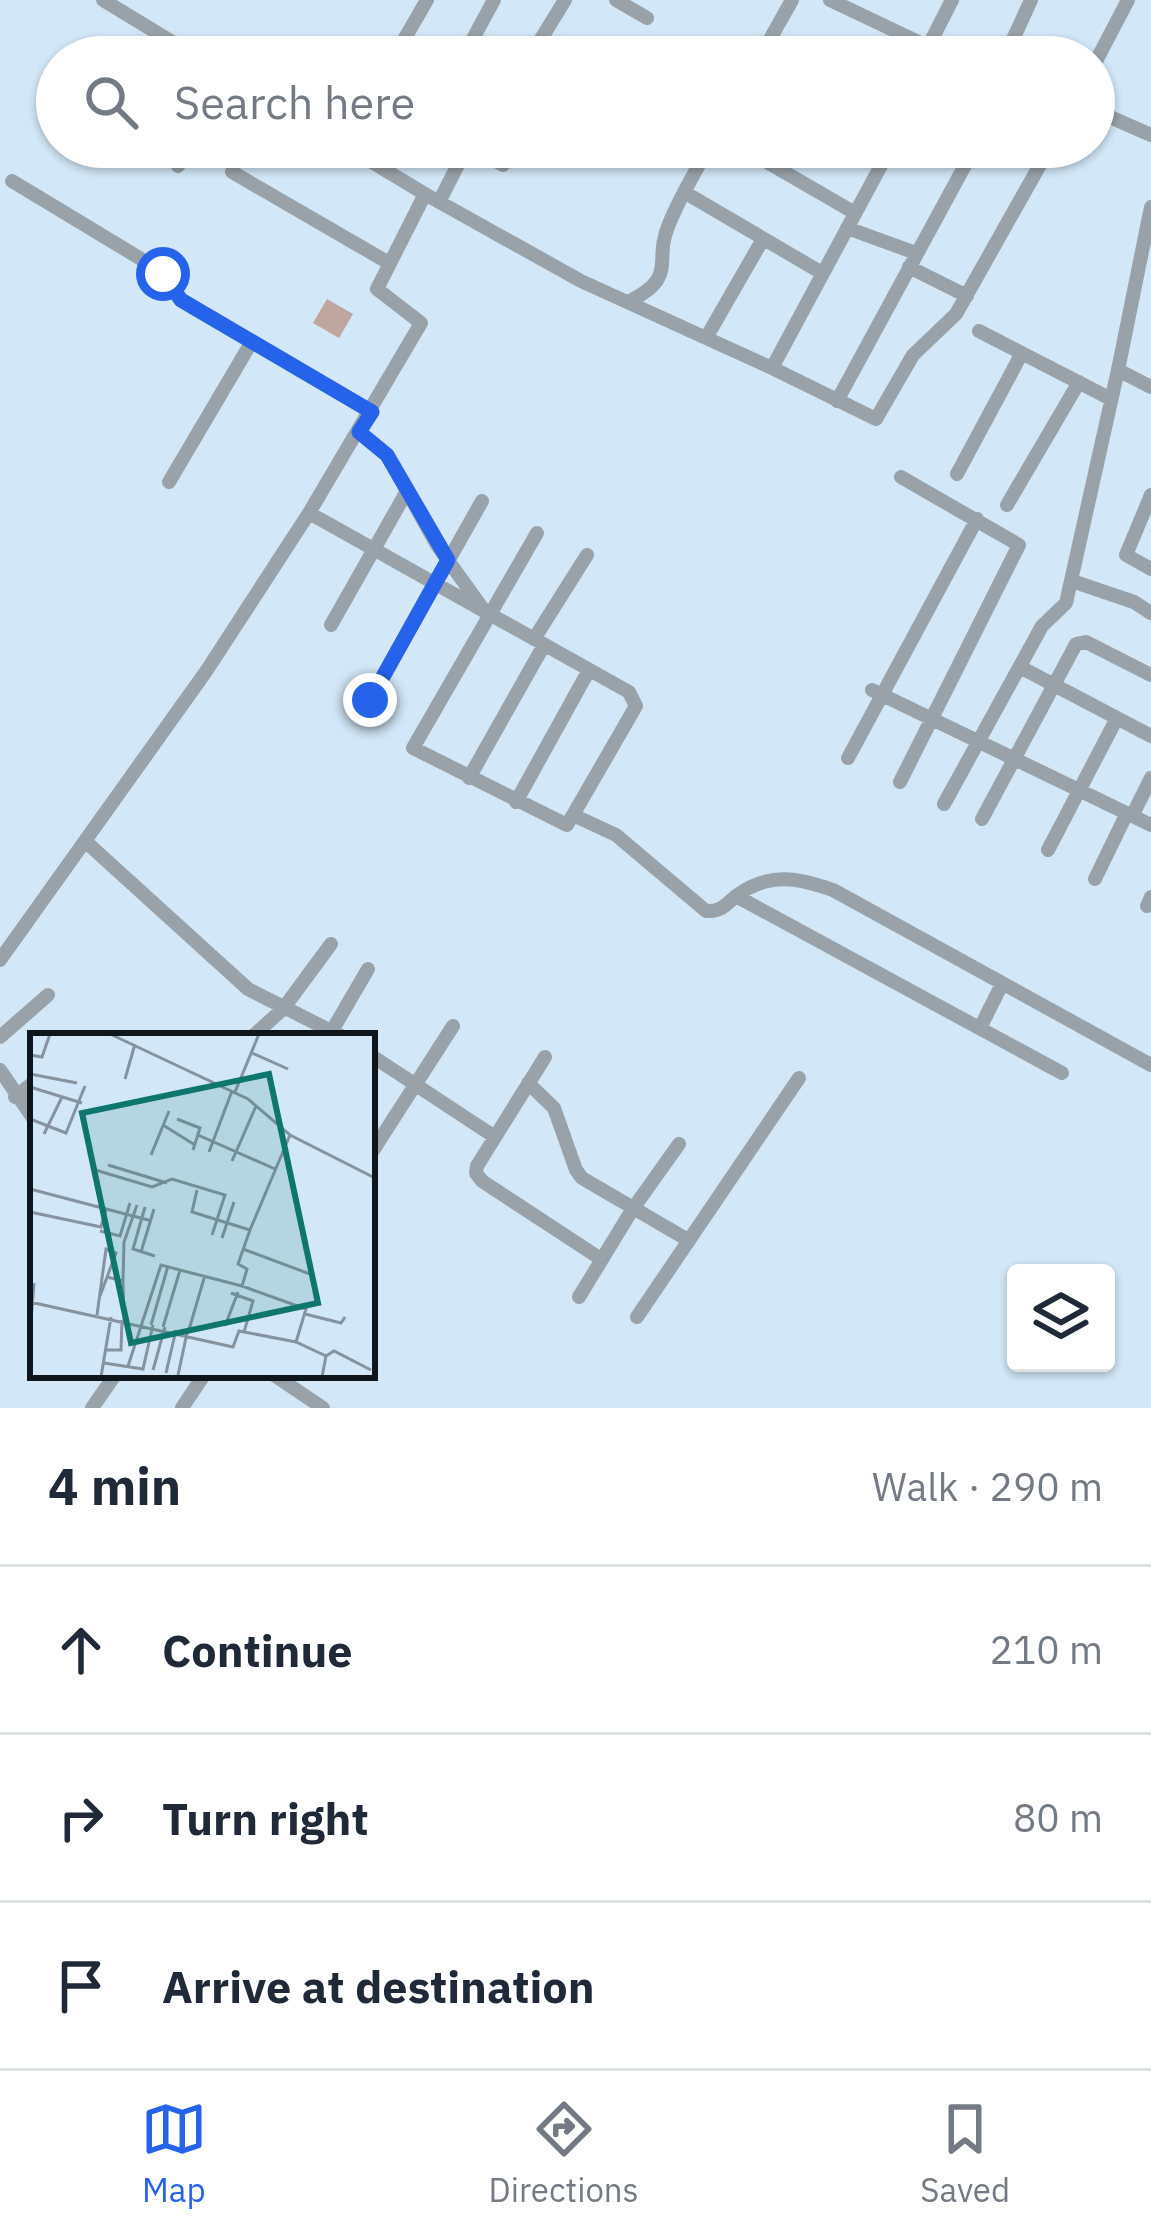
<!DOCTYPE html>
<meta charset="utf-8">
<style>
:root{--surface:#fff;--page:#f2f2f3;--text:#1f2937;--muted:#747a83;--line:#e0e1e3;--accent:#2563eb}
body{margin:0;font-family:"IBM Plex Sans",sans-serif;background:var(--page);color:var(--text)}
.controls{position:absolute;right:36px;bottom:36px;display:grid;overflow:hidden;border-radius:12px;box-shadow:0 3px 9px #0004}
.controls button{width:108px;height:108px;display:grid;place-items:center;padding:0;border:0;border-bottom:3px solid var(--line);background:var(--surface);color:var(--text);font:60px sans-serif}
.stop{position:absolute;width:36px;height:36px;margin:-27px;border:9px solid #2563eb;border-radius:50%;background:#fff}
.stop.end{background:#2563eb;border-color:#fff;box-shadow:0 3px 12px #0008}
.list{margin:0;padding:0;list-style:none}
h2{display:flex;justify-content:space-between;align-items:center;height:156px;margin:0;padding:0 48px;font-size:51px}
h2 small{font-size:39px;font-weight:400;color:var(--muted)}
.list li{display:grid;grid-template-columns:78px 1fr auto;gap:36px;align-items:center;box-sizing:border-box;height:168px;padding:0 48px;border-top:3px solid var(--line)}
.list b{display:block;font-size:45px;white-space:nowrap}
.list em{font-size:39px;font-style:normal;color:var(--muted)}
.icon{flex:none;width:66px;height:66px;fill:none;stroke:currentColor;stroke-width:2;stroke-linecap:round;stroke-linejoin:round}
.map{position:relative;flex:none;width:1151px;height:1408px;overflow:hidden}
.search{position:absolute;background:var(--surface);box-shadow:0 3px 9px #0004;left:36px;right:36px;top:36px;height:132px;display:flex;align-items:center;gap:30px;box-sizing:border-box;padding:0 42px;border-radius:66px;color:var(--muted);font-size:45px}
.sheet{height:660px;background:var(--surface)}
nav{display:flex;justify-content:space-around;align-items:center;box-sizing:border-box;height:168px;border-top:3px solid var(--line);background:var(--surface);font-size:33px;color:var(--muted)}
nav a{display:grid;justify-items:center;gap:6px}
nav .on{color:var(--accent)}
.map>svg:first-child{display:block}
.building{fill:#bfa69f}
.lines{fill:none;stroke-linecap:round;stroke-linejoin:round}
.minor{stroke:#99a2a8;stroke-width:14}
.route{stroke:#2563eb;stroke-width:15}
.inset-road{fill:none;stroke:#84939f;stroke-width:3}
.view{fill:#0f766e;fill-opacity:0.15;stroke:#0f766e;stroke-width:6}
.inset-edge{fill:none;stroke:#0f161b;stroke-width:6}
</style>
<div class="map">
<svg width="1151" height="1408" viewBox="0 0 1151 1408">
<rect width="100%" height="100%" fill="#d2e7f7"/>
<!-- building -->
<path class="building" d="M327 299 353 314 339 338 313 323Z"/>
<g class="lines">
<!-- minor -->
<path class="minor" d="M103 0 197 57
M616 0 647 18
M830 0 950 57
M928 47 952 0
M394 57 427 0
M463 57 494 0
M530 57 565 0
M760 57 792 0
M1005 57 1031 0
M1094 65 1128 0
M1094 110 1151 135
M347 147 425 194 377 289 421 323 309 513 629 692 636 706 573 815
M472 147 503 165
M741 147 855 213
M178 166 190 147
M232 172 389 263
M12 181 156 268 181 300 372 412
M684 192 822 273
M425 194 581 281 772 368 891 147
M439 202 467 147
M1151 207 1118 370 1151 387
M847 228 916 253
M909 267 967 296
M628 302C680 276 652 263 669 224 680 197 695 172 709 147
M979 331 1111 399
M706 338 763 239
M772 368 876 419 913 355 956 314 1050 147
M837 401 975 147
M359 432 387 455 437 545 483 609
M957 474 1022 353
M169 482 251 343
M1151 495 1126 555 1151 569
M1007 505 1079 382
M537 533 413 748 567 825 573 815 616 835 706 911C723 912 726 903 739 894 770 872 799 878 833 890L1151 1065
M1072 581 1134 602 1151 613
M331 625 407 491
M534 639 587 555
M1020 667 1151 736
M872 690 1151 825
M370 700 482 501
M848 758 977 519
M469 778 544 645
M900 782 1019 545 901 477
M516 802 589 670
M944 804 1042 626 1066 603 1118 370
M1132 816 1151 778
M982 819 1076 644 1086 642 1151 675
M85 841 248 989 341 1036
M1048 850 1117 718
M1095 879 1127 813
M736 896 1062 1073
M1147 906 1151 897
M0 960 207 670 309 513
M980 1028 1002 984
M253 1036 283 1009 331 944
M329 1036 368 969
M0 1037 48 995
M372 1056 495 1137
M545 1057 477 1166 476 1173 482 1181 601 1259
M0 1070 33 1118
M528 1083 554 1108 576 1170 582 1178 688 1240
M15 1097 33 1083
M372 1152 453 1026
M579 1297 632 1210 679 1144
M637 1317 799 1078
M274 1375 323 1408
M92 1408 115 1375
M182 1408 204 1375"/>
</g>
<g class="lines">
<!-- route -->
<path class="route" d="M163 274 181 300 372 412 359 432 387 455 448 560 370 700"/>
</g>
<!-- overview -->
<g transform="translate(30 1033)">
<rect width="345" height="345" fill="#d2e7f7"/>
<path class="inset-road" d="M80 1 218 66 260 102 345 145M222 20 258 36M0 22 12 24 20 1M0 41 47 50M95 46 105 11M0 54 52 70M205 59 229 1M0 86 36 100 55 53M147 86 170 95 163 117M133 92 165 112M14 101 32 64M168 102 245 136M179 119 202 58M121 122 139 78M202 128 226 73M78 132 137 150M62 136 122 154 142 146 195 162 182 202M0 156 122 188M167 157 162 179 220 197 208 231 217 236 212 253 276 276 266 309M115 174 103 216 125 223M0 179 71 194 76 176M220 197 260 102M70 198 90 203 100 170M192 205 204 169M213 216 280 241M111 219 124 176M77 244 93 248 94 287M93 248 94 209 107 172M201 260 223 268 214 299M0 269 203 314 209 298 266 309 296 323 292 344M275 281 311 290 315 284M67 282 76 216 86 220 70 263M121 292 138 233M195 293 208 259M133 294 150 237 212 253M0 300 4 250M158 300 175 242M76 317H91L92 287M296 323 304 318 341 337M74 330 113 336 123 292M98 333 131 232 150 237M123 337 135 294M136 340 146 297M148 342 157 300M71 344 81 284"/>
<path class="view" d="M239 41 288 270 101 310 52 80Z"/>
<rect width="345" height="345" class="inset-edge"/>
</g>
</svg>
<div class="controls">
<button><svg class="icon" aria-label="layers" viewBox="0 0 24 24"><path d="M12 4l9 5-9 5-9-5zM3 14l9 5 9-5"/></svg></button>
</div>
<div class="stop" style="left:163px;top:274px"></div>
<div class="stop end" style="left:370px;top:700px"></div>
<div class="search"><svg class="icon" aria-label="search" viewBox="0 0 24 24"><circle cx="10" cy="10" r="6"/><path d="M15 15l6 6"/></svg>Search here</div>
</div>
<section class="sheet">
<h2>4 min<small>Walk · 290 m</small></h2>
<ul class="list">
<li><svg class="icon" aria-label="ahead" viewBox="0 0 24 24"><path d="M12 20V5M6 11l6-6 6 6"/></svg><div><b>Continue</b></div><em>210 m</em></li>
<li><svg class="icon" aria-label="right" viewBox="0 0 24 24"><path d="M7 20v-9h11M14 6l5 5-5 5"/></svg><div><b>Turn right</b></div><em>80 m</em></li>
<li><svg class="icon" aria-label="arrive" viewBox="0 0 24 24"><path d="M6 21V4h12l-3 4 3 4H6"/></svg><div><b>Arrive at destination</b></div></li>
</ul>
</section>
<nav>
<a class="on"><svg class="icon" aria-label="map" viewBox="0 0 24 24"><path d="M3 6l6-2 6 2 6-2v14l-6 2-6-2-6 2zM9 4v14M15 6v14"/></svg>Map</a>
<a><svg class="icon" aria-label="directions" viewBox="0 0 24 24"><path d="M12 3l9 9-9 9-9-9zM9 14v-3h6M13 9l2 2-2 2"/></svg>Directions</a>
<a><svg class="icon" aria-label="saved" viewBox="0 0 24 24"><path d="M7 4h10v16l-5-4-5 4z"/></svg>Saved</a>
</nav>
